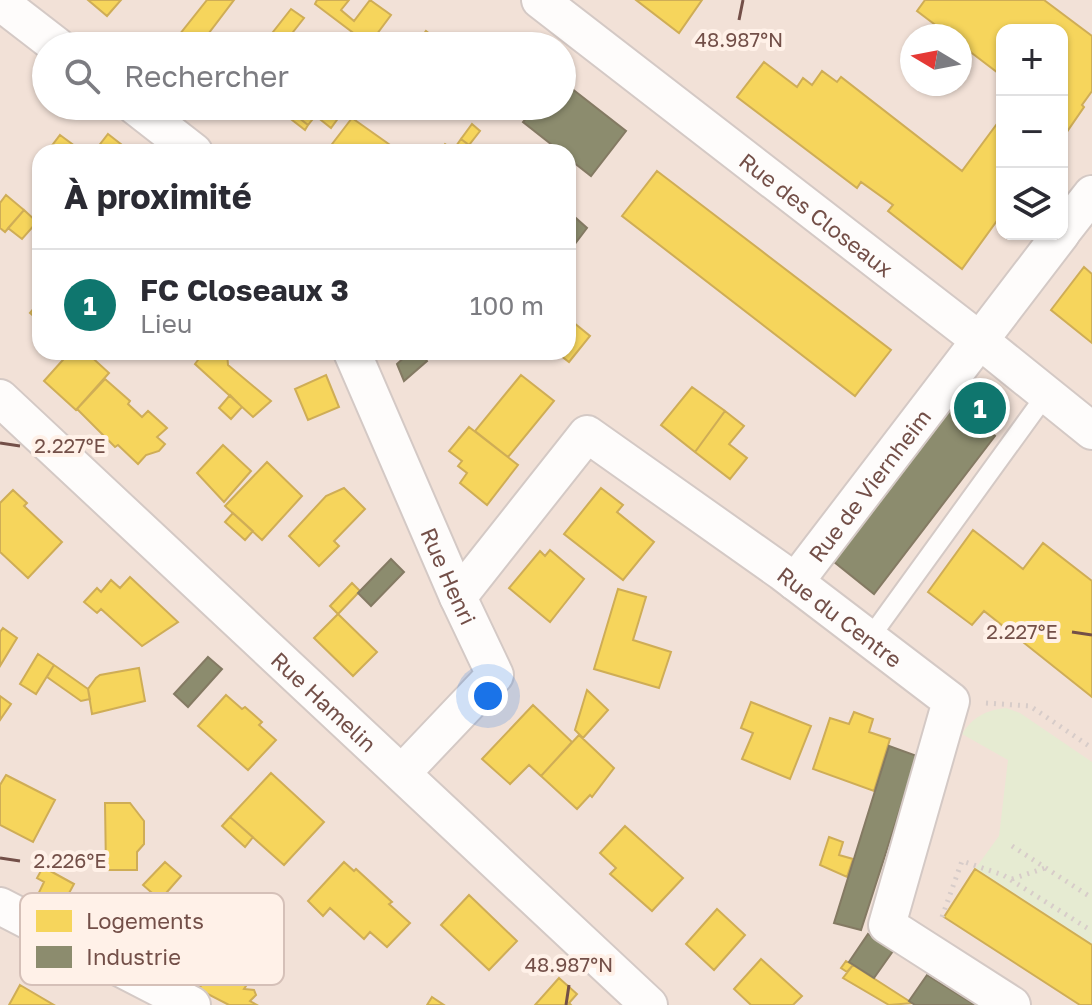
<!DOCTYPE html>
<html lang="fr">
<meta charset="utf-8">
<style>
:root{--surface:#fff;--page:#f7f7f7;--text:#2b2b33;--muted:#7c7c81;--line:#e1e1e2;--accent:#0f766e}
body{margin:0;font-family:"Golos Text",sans-serif;background:var(--page);color:var(--text)}
.controls{position:absolute;right:24px;top:24px;display:grid;overflow:hidden;border-radius:16px;box-shadow:0 2px 6px #0004}
.controls button{width:72px;height:72px;display:grid;place-items:center;padding:0;border:0;border-bottom:2px solid var(--line);background:var(--surface);color:var(--text);font:40px sans-serif}
.compass{position:absolute;left:900px;top:24px;width:72px;height:72px;border-radius:50%;background:var(--surface);box-shadow:0 2px 6px #0004;rotate:280deg}
.you{position:absolute;left:488px;top:696px;width:28px;height:28px;margin:-20px;border:6px solid #fff;border-radius:50%;background:#1a73e8;box-shadow:0 0 0 12px #1a73e833}
.badge{display:grid;place-items:center;width:52px;height:52px;border-radius:50%;background:var(--accent);color:#fff;font-size:26px;font-weight:700}
.pin{position:absolute;translate:-50% -50%;border:4px solid #fff;box-shadow:0 2px 8px #0006}
.list{margin:0;padding:0;list-style:none}
h2{display:flex;justify-content:space-between;align-items:center;height:104px;margin:0;padding:0 32px;font-size:34px}
h2 small{font-size:26px;font-weight:400;color:var(--muted)}
.list li{display:grid;grid-template-columns:52px 1fr auto;gap:24px;align-items:center;box-sizing:border-box;height:112px;padding:0 32px;border-top:2px solid var(--line)}
.list b{display:block;font-size:30px;white-space:nowrap}
.list p{margin:0;font-size:26px;white-space:nowrap;color:var(--muted)}
.list em{font-size:26px;font-style:normal;color:var(--muted)}
.icon{flex:none;width:44px;height:44px;fill:none;stroke:currentColor;stroke-width:2;stroke-linecap:round;stroke-linejoin:round}
.map{position:relative;flex:none;width:1092px;height:1005px;overflow:hidden}
.search{position:absolute;background:var(--surface);box-shadow:0 2px 6px #0004;left:32px;top:32px;width:544px;height:88px;display:flex;align-items:center;gap:20px;box-sizing:border-box;padding:0 28px;border-radius:44px;color:var(--muted);font-size:30px}
.panel{position:absolute;background:var(--surface);box-shadow:0 2px 6px #0004;left:32px;top:144px;width:544px;height:216px;border-radius:24px}
.map>svg:first-child{display:block}
.residential{fill:#f2e1d7;fill-rule:evenodd}
.green{fill:#e6ebd2}
.homes{fill:#f6d55c;stroke:#cfad56;stroke-width:2}
.industry{fill:#8c8c6e;stroke:#847a63;stroke-width:2}
.lines{fill:none;stroke-linecap:round;stroke-linejoin:round}
.service-casing{stroke:#d4c9c5;stroke-width:22}
.minor-casing{stroke:#d4c9c5;stroke-width:40}
.path{stroke:#d7ccc9;stroke-width:5;stroke-dasharray:2 6;stroke-linecap:butt}
.service{stroke:#fefcfb;stroke-width:18}
.minor{stroke:#fefcfb;stroke-width:36}
.ticks{fill:none;stroke:#734f48;stroke-width:3}
.labels{text-anchor:middle;dominant-baseline:central;stroke-width:8;stroke-linejoin:round;paint-order:stroke}
.street-label{font-size:22px;fill:#734f48;stroke:#fff1e8}
.key{fill:#fff1e8;stroke:#d5c0b8;stroke-width:2}
.key-label{font-size:22px;fill:#734f48}
.ticks-label{font-size:20px;text-anchor:middle;fill:#734f48;stroke:#fff1e8;stroke-width:8;stroke-linejoin:round;paint-order:stroke}
</style>
<div class="map">
<svg width="1092" height="1005" viewBox="0 0 1092 1005">
<rect width="100%" height="100%" fill="#f6ede7"/>
<!-- residential -->
<path class="residential" d="M0 0H1092V1005H0ZM1002 30H1062V234H1002ZM912 36H960V84H912ZM46 46H562V106H46ZM40 152H568V352H40Z"/>
<!-- green -->
<path class="green" d="M1006 708 1020 713 1092 762V945L975 869 999 836 1008 760 962 734C973 717 986 710 1006 708Z"/>
<!-- homes -->
<path class="homes" d="M88 0H121L107 16Z
M207 0H234L199 46H174L172 44Z
M317 0H349L341 10 354 21 370 0 391 15 368 46H354L360 38 315 4Z
M636 0H702L679 33Z
M925 0H1044L1092 36V91L1082 105 1084 107 1064 136 1062 30H1002V76L960 44V36H950L917 11Z
M291 9 304 18 282 46H262Z
M426 31 446 46H415Z
M764 62 797 87 803 78 812 85 822 71 837 82 841 77 962 171 1002 117V219L999 218 962 269 888 211 893 205 861 182 857 188 737 97Z
M274 106H284L308 125 305 130Z
M284 106H323L308 125Z
M323 106H347L331 128 316 116Z
M352 118 400 152H326Z
M472 124 480 131 469 145 461 139Z
M108 134 131 152H94Z
M60 135 83 152H47Z
M461 139 476 150 474 152H452Z
M445 144 453 150 452 152H438Z
M657 171 891 350 855 396 622 216Z
M6 195 24 210 5 232 0 228V203Z
M24 210 37 222 22 239 8 228Z
M1084 267 1092 274V343L1051 310Z
M40 301V322L30 313Z
M568 318 590 336 569 362 556 352H568Z
M70 352H86L109 373 76 410 44 381Z
M204 352H227L228 365 271 401 253 417 195 364Z
M326 375 339 407 308 420 295 389Z
M521 375 554 401 508 457 475 431Z
M105 379 130 401 128 404 142 417 148 411 167 428 157 437 165 444 159 451 146 455 138 464 118 445 115 447 77 409Z
M692 387 725 411 695 452 661 425Z
M977 390 998 406 982 426 962 410Z
M230 395 242 407 231 419 219 408Z
M725 411 744 426 729 444 747 458 730 479 695 452Z
M469 427 518 465 487 505 460 483 467 473 458 466 462 461 449 451Z
M223 445 251 471 224 502 197 473Z
M267 462 302 496 262 540 225 506Z
M344 488 365 509 334 541 339 546 319 566 289 536 326 496Z
M601 488 623 505 617 512 654 542 623 580 564 534Z
M13 490 27 503 24 506 62 542 28 578 0 552V503Z
M233 513 253 531 245 540 225 522Z
M973 530 1023 569 1043 543 1092 581V697L984 611 972 625 928 592Z
M550 550 584 579 550 622 509 588 540 551 545 556Z
M130 577 178 622 142 646 101 609 97 613 84 602 97 588 101 592 111 580 120 588Z
M352 583 360 591 338 614 330 606Z
M618 589 646 597 633 640 671 652 659 688 594 669Z
M338 614 377 652 353 676 314 638Z
M3 628 17 638 0 666V632Z
M38 654 54 665 36 694 20 684Z
M54 665 88 689 90 699 81 701 47 677Z
M139 668 145 701 92 714 88 689 96 678 100 675Z
M587 690 608 710 583 738 575 730Z
M226 695 242 709 245 707 262 722 259 725 276 740 248 770 198 726Z
M0 696 11 704 0 720Z
M751 702 811 726 790 779 742 759 753 733 741 728Z
M533 705 572 742 541 776 529 765 510 784 482 759Z
M854 712 873 719 869 732 890 739 874 791 813 769 830 718 849 724Z
M579 735 614 768 592 797 590 795 577 809 541 776Z
M271 773 324 822 284 865 230 817Z
M6 775 55 800 33 842 0 825V785Z
M105 803H130L144 821V844L137 852V870H106Z
M230 817 253 837 245 847 222 826Z
M625 826 683 878 652 911 610 874 616 868 600 853Z
M829 837 843 842 839 855 853 859 847 877 820 865Z
M165 862 181 876 160 900 143 885Z
M344 862 354 871 356 869 392 902 389 904 410 923 387 947 370 932 364 939 330 908 323 916 308 901Z
M43 867 74 884 68 895 89 898 86 935 33 905 44 882 37 878Z
M975 869 1092 945V1005H1080L944 917Z
M469 895 517 941 489 970 441 925Z
M717 909 745 935 714 970 686 944Z
M761 959 802 996 793 1005H751L734 989Z
M846 961 853 965 847 972 841 968Z
M221 964 250 980 244 989 254 990 256 995 250 1001 257 1005H229L198 989Z
M853 965 909 1001 913 1003 889 1005 843 978Z
M559 978 577 994 569 1003 571 1005H535Z
M20 985 54 1005H9Z
M432 997 444 1005H427Z"/>
<!-- industry -->
<path class="industry" d="M562 81 626 131 591 176 568 158V152H561L523 122 536 106H562Z
M568 211 587 228 568 253Z
M410 352H420L427 361 404 381 397 364Z
M951 401 995 436 874 594 828 557Z
M391 559 404 572 371 606 358 593Z
M208 657 222 669 188 707 174 694Z
M889 746 917 756 861 930 834 923Z
M868 934 893 951 874 978 849 962Z
M927 975 975 1005H915L909 1001Z"/>
<g class="lines">
<!-- service casing -->
<g class="service-casing">
<path id="service" d="M869 639 1045 396"/>
</g>
<!-- minor casing -->
<g class="minor-casing">
<g id="minor">
<path id="s1" d="M540 0 978 339 1092 431"/>
<path d="M0 2 57 46"/>
<path d="M135 106 194 152"/>
<path d="M1062 232 1092 194"/>
<path id="s2" d="M352 352 458 597 495 675 403 772"/>
<path id="s3" d="M0 398 649 1005"/>
<path id="s4" d="M795 582 1061 234"/>
<path id="s5" d="M458 597 587 434 782 572 951 701 887 925 1012 1005"/>
<path d="M0 906 192 1005"/>
</g>
</g>
<!-- path -->
<path class="path" d="M986 703 1030 706 1092 748
M1012 846 1092 898
M1012 879 1045 868
M942 917 962 861 1003 875 1092 931"/>
<!-- service -->
<use href="#service" class="service"/>
<!-- minor -->
<use href="#minor" class="minor"/>
</g>
<!-- ticks -->
<path class="ticks" d="M739 20 743 0M0 443 20 446M1072 632 1092 635M0 858 20 861M566 1005 569 985"/>
<g class="labels">
<!-- street labels -->
<g class="street-label">
<text stroke="none"><textPath href="#s1" startOffset="350">Rue des Closeaux</textPath></text>
<text stroke="none"><textPath href="#s4" startOffset="122">Rue de Viernheim</textPath></text>
<text stroke="none"><textPath href="#s2" startOffset="244">Rue Henri</textPath></text>
<text stroke="none"><textPath href="#s5" startOffset="520">Rue du Centre</textPath></text>
<text stroke="none"><textPath href="#s3" startOffset="444">Rue Hamelin</textPath></text>
</g>
</g>
<!-- legend -->
<rect x="20" y="893" width="264" height="92" rx="12" class="key"/>
<rect x="36" y="910" width="36" height="22" fill="#f6d55c"/>
<rect x="36" y="946" width="36" height="22" fill="#8c8c6e"/>
<g class="key-label">
<text x="86" y="929">Logements</text>
<text x="86" y="965">Industrie</text>
</g>
<g class="ticks-label">
<text x="739" y="47">48.987°N</text>
<text x="70" y="453">2.227°E</text>
<text x="1022" y="639">2.227°E</text>
<text x="70" y="868">2.226°E</text>
<text x="569" y="972">48.987°N</text>
</g>
</svg>
<div class="controls">
<button>+</button>
<button>−</button>
<button><svg class="icon" aria-label="layers" viewBox="0 0 24 24"><path d="M12 4l9 5-9 5-9-5zM3 14l9 5 9-5"/></svg></button>
</div>
<svg class="compass" viewBox="-18 -18 36 36"><path d="M0-13l5 13h-10z" fill="#e53935"/><path d="M0 13l5-13h-10z" fill="#7c7c81"/></svg>
<div class="you"></div>
<div class="pin badge" style="left:980px;top:408px">1</div>
<div class="search"><svg class="icon" aria-label="search" viewBox="0 0 24 24"><circle cx="10" cy="10" r="6"/><path d="M15 15l6 6"/></svg>Rechercher</div>
<section class="panel">
<h2>À proximité<small></small></h2>
<ul class="list">
<li><span class="badge">1</span><div><b>FC Closeaux 3</b><p>Lieu</p></div><em>100 m</em></li>
</ul>
</section>
</div>
